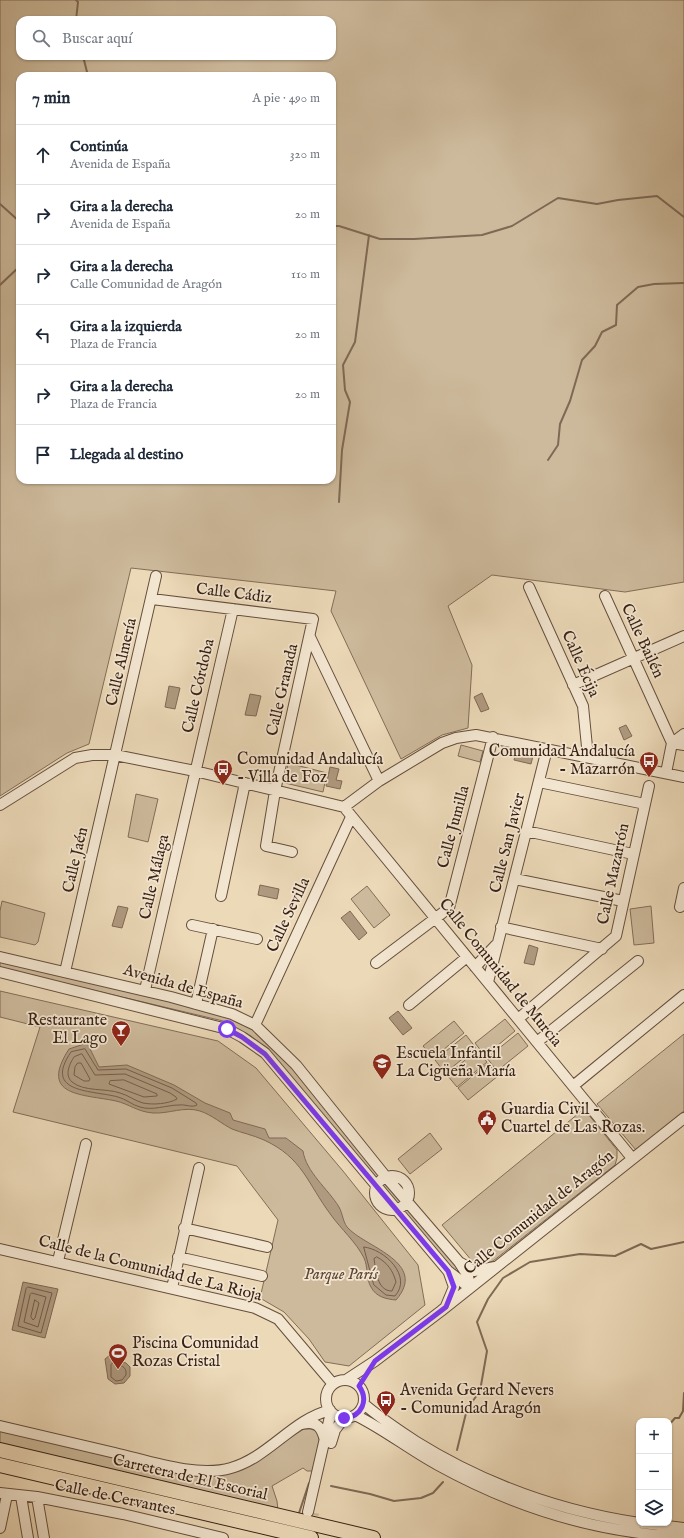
<!DOCTYPE html>
<html lang="es">
<meta charset="utf-8">
<style>
:root{--surface:#fff;--page:#f2f2f3;--text:#1f2937;--muted:#747a83;--line:#e0e1e3}
body{margin:0;font-family:"IM FELL English",serif;background:var(--page);color:var(--text)}
.controls{position:absolute;right:12px;bottom:12px;display:grid;overflow:hidden;border-radius:8px;box-shadow:0 1px 3px #0004}
.controls button{width:36px;height:36px;display:grid;place-items:center;padding:0;border:0;border-bottom:1px solid var(--line);background:var(--surface);color:var(--text);font:20px sans-serif}
.stop{position:absolute;width:12px;height:12px;margin:-9px;border:3px solid #7c3aed;border-radius:50%;background:#fff}
.stop.end{background:#7c3aed;border-color:#fff;box-shadow:0 1px 4px #0008}
.list{margin:0;padding:0;list-style:none}
h2{display:flex;justify-content:space-between;align-items:center;height:52px;margin:0;padding:0 16px;font-size:17px}
h2 small{font-size:13px;font-weight:400;color:var(--muted)}
.list li{display:grid;grid-template-columns:26px 1fr auto;gap:12px;align-items:center;box-sizing:border-box;height:60px;padding:0 16px;border-top:1px solid var(--line)}
.list b{display:block;font-size:15px;white-space:nowrap}
.list p{margin:0;font-size:13px;white-space:nowrap;color:var(--muted)}
.list em{font-size:13px;font-style:normal;color:var(--muted)}
.icon{flex:none;width:22px;height:22px;fill:none;stroke:currentColor;stroke-width:2;stroke-linecap:round;stroke-linejoin:round}
.map{position:relative;flex:none;width:684px;height:1538px;overflow:hidden}
.search{position:absolute;background:var(--surface);box-shadow:0 1px 3px #0004;left:16px;top:16px;width:320px;height:44px;display:flex;align-items:center;gap:10px;box-sizing:border-box;padding:0 14px;border-radius:12px;color:var(--muted);font-size:15px}
.panel{position:absolute;background:var(--surface);box-shadow:0 1px 3px #0004;left:16px;top:72px;width:320px;height:412px;border-radius:12px}
.map>svg:first-child{display:block}
.green{fill:#cdba9c;stroke:#826d58;fill-rule:evenodd}
.water{fill:#af9a80;stroke:#7f6955}
.lines{fill:none;stroke-linecap:round;stroke-linejoin:round}
.shore{stroke:#745d4a;stroke-width:1}
.stream{stroke:#7f6955;stroke-width:2}
.minor-tunnel{stroke:#c8b497;stroke-width:10;stroke-dasharray:10 5;stroke-linecap:butt}
.minor-casing{stroke:#654e3d;stroke-width:12}
.highway-casing{stroke:#382014;stroke-width:16}
.minor{stroke:#f3e6d1;stroke-width:10}
.highway{stroke:#ecd9b8;stroke-width:14}
.route{stroke:#7c3aed;stroke-width:5}
.labels{text-anchor:middle;dominant-baseline:central;stroke-width:3.5;stroke-linejoin:round;paint-order:stroke}
.street-label{font-size:16px;fill:#382014;stroke:#f3e6d1}
.poi-label{font-size:16px;fill:#382014;stroke:#f3e6d1;text-anchor:start}
.park-label{font-size:16px;font-style:italic;fill:#5d4636;stroke:#f3e6d1}
</style>
<div class="map">
<svg width="684" height="1538" viewBox="0 0 684 1538">
<rect width="100%" height="100%" fill="#ecd9b8"/>
<filter id="stains"><feTurbulence type="fractalNoise" baseFrequency=".005" numOctaves="4"/><feColorMatrix values="0 0 0 0 .2 0 0 0 0 .09 0 0 0 0 .02 0 0 0 .5 -.17"/></filter>
<radialGradient id="worn" r=".72"><stop offset=".6" stop-color="#630" stop-opacity="0"/><stop offset="1" stop-color="#630" stop-opacity=".3"/></radialGradient>
<!-- green -->
<path class="green" d="M0 0H684V582L625 592 492 575 448 606 472 665 468 728 442 735 401 759 331 611 336 591 131 568 89 744 67 753 0 796ZM20 20H332V56H20ZM20 76H332V480H20Z
M461 745 483 751 480 762 458 756Z
M288 763 327 773 323 792 285 783Z
M136 794 158 799 148 842 128 837Z
M367 886 390 915 374 928 351 899Z
M2 901 45 913 38 942 35 945 0 937V911Z
M651 906 654 943 634 945 630 909Z
M0 961 225 1015 255 1031 273 1046 459 1267 453 1271 267 1049 251 1036 223 1021 0 968Z
M0 991 218 1041 256 1068 343 1171 418 1265 425 1305 349 1366 325 1362 309 1339 284 1312 260 1298 278 1220 237 1166 13 1112 40 1027 0 1017Z
M505 1019 515 1031 485 1056 475 1043Z
M454 1021 464 1033 433 1058 423 1046Z
M518 1033 528 1046 497 1071 487 1058Z
M684 1034V1111L636 1150 597 1104Z
M466 1035 476 1048 445 1073 435 1060Z
M477 1050 487 1062 457 1087 447 1075Z
M488 1063 498 1076 468 1100 458 1088Z
M584 1109 617 1150V1158L615 1165 493 1261 484 1264 472 1261 442 1225Z
M430 1133 442 1149 410 1174 398 1159Z
M304 1429H310L317 1431 320 1443 313 1471H307L303 1468 272 1486 277 1501 278 1510 0 1445V1430L204 1476C255 1473 264 1453 304 1429Z"/>
<!-- water -->
<path class="water" d="M169 686 180 688 175 709 165 707Z
M482 693 489 709 481 712 474 697Z
M250 694 261 696 256 716 245 715Z
M626 725 632 736 624 740 619 728Z
M516 752 533 756 531 764 514 760Z
M330 767 339 769 336 780 342 781 340 789 326 786Z
M260 885 279 889 277 899 258 895Z
M118 906 128 908 122 928 112 926Z
M350 911 367 933 359 940 341 918Z
M529 945 538 948 534 965 524 963Z
M398 1011 412 1028 403 1035 389 1018Z
M87 1043 99 1067 127 1065 174 1085 205 1103 230 1113 233 1120 265 1129 269 1138H286L303 1151C306 1172 328 1189 339 1207 343 1214 343 1224 349 1229 368 1248 428 1263 396 1300 386 1299 376 1297 371 1287 366 1279 368 1266 364 1258 356 1242 341 1229 331 1215 307 1183 303 1158 264 1140 253 1135 242 1133 232 1129 222 1124 212 1115 200 1111 184 1106 169 1114 153 1113 138 1112 129 1104 116 1101 83 1094 38 1097 69 1049Z
M23 1282 58 1289 45 1338 12 1330Z
M110 1355 113 1356 117 1361 126 1363 130 1367V1376L124 1383 115 1384 108 1379 105 1359Z"/>
<g class="lines">
<!-- shore -->
<path class="shore" d="M85 1049 98 1070 126 1069 172 1088 196 1103 197 1105C192 1108 185 1104 179 1105 166 1105 153 1111 140 1107 132 1105 126 1099 118 1097 93 1090 42 1094 71 1052Z
M82 1054 95 1075 125 1074 170 1093 176 1097 177 1099C168 1104 153 1105 143 1103 135 1101 128 1095 120 1093 106 1088 84 1092 72 1082 64 1075 70 1063 74 1057Z
M78 1063H81L90 1079 89 1081H84L74 1075 75 1067Z
M124 1080 157 1094V1096L144 1097 109 1084 110 1081Z
M364 1247C384 1249 413 1276 395 1296L386 1295 374 1285Z
M377 1257C388 1263 393 1271 396 1282L392 1291C377 1291 376 1271 374 1259Z
M28 1287 52 1293 41 1333 18 1326 26 1289Z
M32 1293 46 1297 38 1327 24 1322 30 1295Z
M35 1300 39 1303 35 1318 33 1320 31 1317Z
M113 1363C120 1366 127 1365 126 1375L122 1380 116 1381 111 1377V1365Z"/>
<!-- stream -->
<path class="stream" d="M76 0 78 2 76 20
M83 56 88 76
M0 204 20 222
M332 226H339L380 239H414L482 235 512 226 558 198 597 204 618 200 657 196 684 217
M0 285 20 266
M548 460 558 445 560 424 570 401 582 360 595 346 602 332 616 325 617 305 638 287 654 284 684 283
M339 502 342 450 350 402 345 390 343 365 355 342 369 235
M669 1425 675 1418H679L683 1411 684 1393
M457 1450 467 1409 480 1391 487 1351 477 1322 488 1299 503 1278 530 1262 580 1254 615 1256 641 1244 651 1249 684 1242
M331 1486 370 1494 394 1501 421 1498 433 1493 443 1482
M299 1513 309 1483"/>
<!-- minor-tunnel -->
<path class="minor-tunnel" d="M311 1530 314 1513"/>
<!-- minor casing -->
<g class="minor-casing">
<path id="minor" d="M529 587 583 706 588 757
M605 596 672 743 684 745
M152 599 313 619 275 791 266 846 292 852
M310 637 379 781
M573 685 684 636
M666 773 672 743 684 734
M539 782 645 804
M0 805 75 758 92 755H115L195 771 344 807 379 781 442 743 456 738 476 735 684 777
M344 807 632 1158
M526 831 633 854
M515 879 623 901
M221 896 245 783
M680 907 684 888
M192 925 257 939
M501 927 602 949
M0 957 171 997 232 1014 255 1025 296 1065 386 1177 459 1262 468 1276 470 1288
M376 963 449 908 493 737
M475 967 496 945
M0 972 227 1029 242 1037 265 1053 448 1271 470 1288
M65 972 156 576
M488 982 547 749
M145 990 233 609
M196 1004 213 929
M409 1005 467 957
M518 1019 616 936 649 786
M255 1025 351 817
M537 1042 638 961
M573 1086 684 995
M375 1193a17 17 0 1 1 34 0a17 17 0 1 1-34 0Z
M184 1228 267 1247
M0 1249 255 1308 278 1319 333 1384
M178 1257 262 1276
M58 1261 86 1144
M461 1263 474 1271 495 1267
M172 1288 199 1168
M446 1306 454 1287 449 1273
M326 1399a19 19 0 1 1 38 0a19 19 0 1 1-38 0Z
M346 1380 375 1361 441 1311 684 1118
M364 1404C380 1418 397 1429 415 1441 484 1484 559 1511 639 1523
M355 1415C384 1429 410 1450 438 1465 514 1507 598 1533 684 1537
M302 1424C316 1420 322 1427 325 1441
M0 1426C38 1435 77 1444 115 1453 149 1461 197 1478 231 1468 269 1457 292 1420 330 1410
M331 1443 335 1430 344 1418
M0 1493 37 1497 123 1514 223 1538
M21 1496 28 1538
M37 1497 44 1538
M308 1512 331 1412
M642 1523 684 1528
M0 1528 7 1495"/>
</g>
<!-- highway casing -->
<g class="highway-casing">
<path id="highway" d="M0 1450 373 1538
M0 1465 311 1538"/>
</g>
<!-- minor -->
<use href="#minor" class="minor"/>
<!-- highway -->
<use href="#highway" class="highway"/>
</g>
<g class="lines">
<!-- route -->
<path class="route" d="M227 1029 242 1037 265 1054 448 1271 454 1287 446 1307 375 1361 359 1386C369 1400 362 1417 344 1418"/>
</g>
<!-- icons -->
<defs>
<g id="bus-pin" transform="scale(1)"><path d="M0 17L-7.5 6A9.5 9.5 0 1 1 7.5 6Z" fill="#8f2418" stroke="#f3e6d1"/><path d="M-5-6H5V4H4V6H2V4H-2V6H-4V4H-5ZM-3.5-4V0h7V-4ZM-3.5 1.2v1.5H-2V1.2ZM2 1.2v1.5H3.5V1.2Z" fill="#fff"/></g>
<g id="bar-pin" transform="scale(1)"><path d="M0 17L-7.5 6A9.5 9.5 0 1 1 7.5 6Z" fill="#8f2418" stroke="#f3e6d1"/><path d="M-6-5H6L.8 .8V4.5H3.5V6h-7V4.5H-.8V.8Z" fill="#fff"/></g>
<g id="school-pin" transform="scale(1)"><path d="M0 17L-7.5 6A9.5 9.5 0 1 1 7.5 6Z" fill="#8f2418" stroke="#f3e6d1"/><path d="M0-5L7-2L0 1L-7-2ZM-4 1L0 2.5L4 1V4Q0 6-4 4Z" fill="#fff"/></g>
<g id="civic-pin" transform="scale(1)"><path d="M0 17L-7.5 6A9.5 9.5 0 1 1 7.5 6Z" fill="#8f2418" stroke="#f3e6d1"/><path d="M-.6-6.5H3V-4.5H.6V-3L4-1V1h2V6H-6V1h2V-1L-.6-3ZM-1.2 2.5V6h2.4V2.5Z" fill="#fff"/></g>
<g id="stadium-pin" transform="scale(1)"><path d="M0 17L-7.5 6A9.5 9.5 0 1 1 7.5 6Z" fill="#8f2418" stroke="#f3e6d1"/><path d="M0-5a6.5 5 0 1 0 0 10a6.5 5 0 1 0 0-10ZM-3.5-1.8h7v3.6h-7Z" fill="#fff"/></g>
</defs>
<g fill-rule="evenodd">
<use href="#bus-pin" x="649" y="761"/>
<use href="#bus-pin" x="223" y="769"/>
<use href="#bar-pin" x="121" y="1030"/>
<use href="#school-pin" x="382" y="1063"/>
<use href="#civic-pin" x="487" y="1119"/>
<use href="#stadium-pin" x="118" y="1353"/>
<use href="#bus-pin" x="386" y="1400"/>
</g>
<g class="labels">
<!-- street labels -->
<g class="street-label">
<text transform="translate(234 594) rotate(7)">Calle Cádiz</text>
<text transform="translate(642 641) rotate(65)">Calle Bailén</text>
<text transform="translate(122 662) rotate(-77)">Calle Almería</text>
<text transform="translate(580 664) rotate(66)">Calle Écija</text>
<text transform="translate(199 686) rotate(-77)">Calle Córdoba</text>
<text transform="translate(283 690) rotate(-77)">Calle Granada</text>
<text transform="translate(454 827) rotate(-75)">Calle Jumilla</text>
<text transform="translate(508 843) rotate(-76)">Calle San Javier</text>
<text transform="translate(76 860) rotate(-77)">Calle Jaén</text>
<text transform="translate(614 874) rotate(-78)">Calle Mazarrón</text>
<text transform="translate(155 877) rotate(-77)">Calle Málaga</text>
<text transform="translate(289 915) rotate(-65)">Calle Sevilla</text>
<text transform="translate(500 973) rotate(51)">Calle Comunidad de Murcia</text>
<text transform="translate(183 987) rotate(16)">Avenida de España</text>
<text transform="translate(539 1213) rotate(-39)">Calle Comunidad de Aragón</text>
<text transform="translate(150 1269) rotate(14)">Calle de la Comunidad de La Rioja</text>
<text transform="translate(190 1478) rotate(13)">Carretera de El Escorial</text>
<text transform="translate(115 1498) rotate(12)">Calle de Cervantes</text>
</g>
<!-- poi labels -->
<g class="poi-label">
<text x="635" y="752" text-anchor="end">Comunidad Andalucía<tspan x="635" dy="18">- Mazarrón</tspan></text>
<text x="237" y="760">Comunidad Andalucía<tspan x="237" dy="18">- Villa de Foz</tspan></text>
<text x="107" y="1021" text-anchor="end">Restaurante<tspan x="107" dy="18">El Lago</tspan></text>
<text x="396" y="1054">Escuela Infantil<tspan x="396" dy="18">La Cigüeña María</tspan></text>
<text x="501" y="1110">Guardia Civil -<tspan x="501" dy="18">Cuartel de Las Rozas.</tspan></text>
<text x="132" y="1344">Piscina Comunidad<tspan x="132" dy="18">Rozas Cristal</tspan></text>
<text x="400" y="1391">Avenida Gerard Nevers<tspan x="400" dy="18">- Comunidad Aragón</tspan></text>
</g>
<!-- park labels -->
<g class="park-label">
<text x="341" y="1275">Parque París</text>
</g>
</g>
<rect width="100%" height="100%" filter="url(#stains)"/>
<rect width="100%" height="100%" fill="url(#worn)"/>
</svg>
<div class="controls">
<button>+</button>
<button>−</button>
<button><svg class="icon" aria-label="layers" viewBox="0 0 24 24"><path d="M12 4l9 5-9 5-9-5zM3 14l9 5 9-5"/></svg></button>
</div>
<div class="stop" style="left:227px;top:1029px"></div>
<div class="stop end" style="left:344px;top:1418px"></div>
<div class="search"><svg class="icon" aria-label="search" viewBox="0 0 24 24"><circle cx="10" cy="10" r="6"/><path d="M15 15l6 6"/></svg>Buscar aquí</div>
<section class="panel">
<h2>7 min<small>A pie · 490 m</small></h2>
<ul class="list">
<li><svg class="icon" aria-label="ahead" viewBox="0 0 24 24"><path d="M12 20V5M6 11l6-6 6 6"/></svg><div><b>Continúa</b><p>Avenida de España</p></div><em>320 m</em></li>
<li><svg class="icon" aria-label="right" viewBox="0 0 24 24"><path d="M7 20v-9h11M14 6l5 5-5 5"/></svg><div><b>Gira a la derecha</b><p>Avenida de España</p></div><em>20 m</em></li>
<li><svg class="icon" aria-label="right" viewBox="0 0 24 24"><path d="M7 20v-9h11M14 6l5 5-5 5"/></svg><div><b>Gira a la derecha</b><p>Calle Comunidad de Aragón</p></div><em>110 m</em></li>
<li><svg class="icon" aria-label="left" viewBox="0 0 24 24"><path d="M17 20v-9H6M10 6l-5 5 5 5"/></svg><div><b>Gira a la izquierda</b><p>Plaza de Francia</p></div><em>20 m</em></li>
<li><svg class="icon" aria-label="right" viewBox="0 0 24 24"><path d="M7 20v-9h11M14 6l5 5-5 5"/></svg><div><b>Gira a la derecha</b><p>Plaza de Francia</p></div><em>20 m</em></li>
<li><svg class="icon" aria-label="arrive" viewBox="0 0 24 24"><path d="M6 21V4h12l-3 4 3 4H6"/></svg><div><b>Llegada al destino</b></div></li>
</ul>
</section>
</div>
